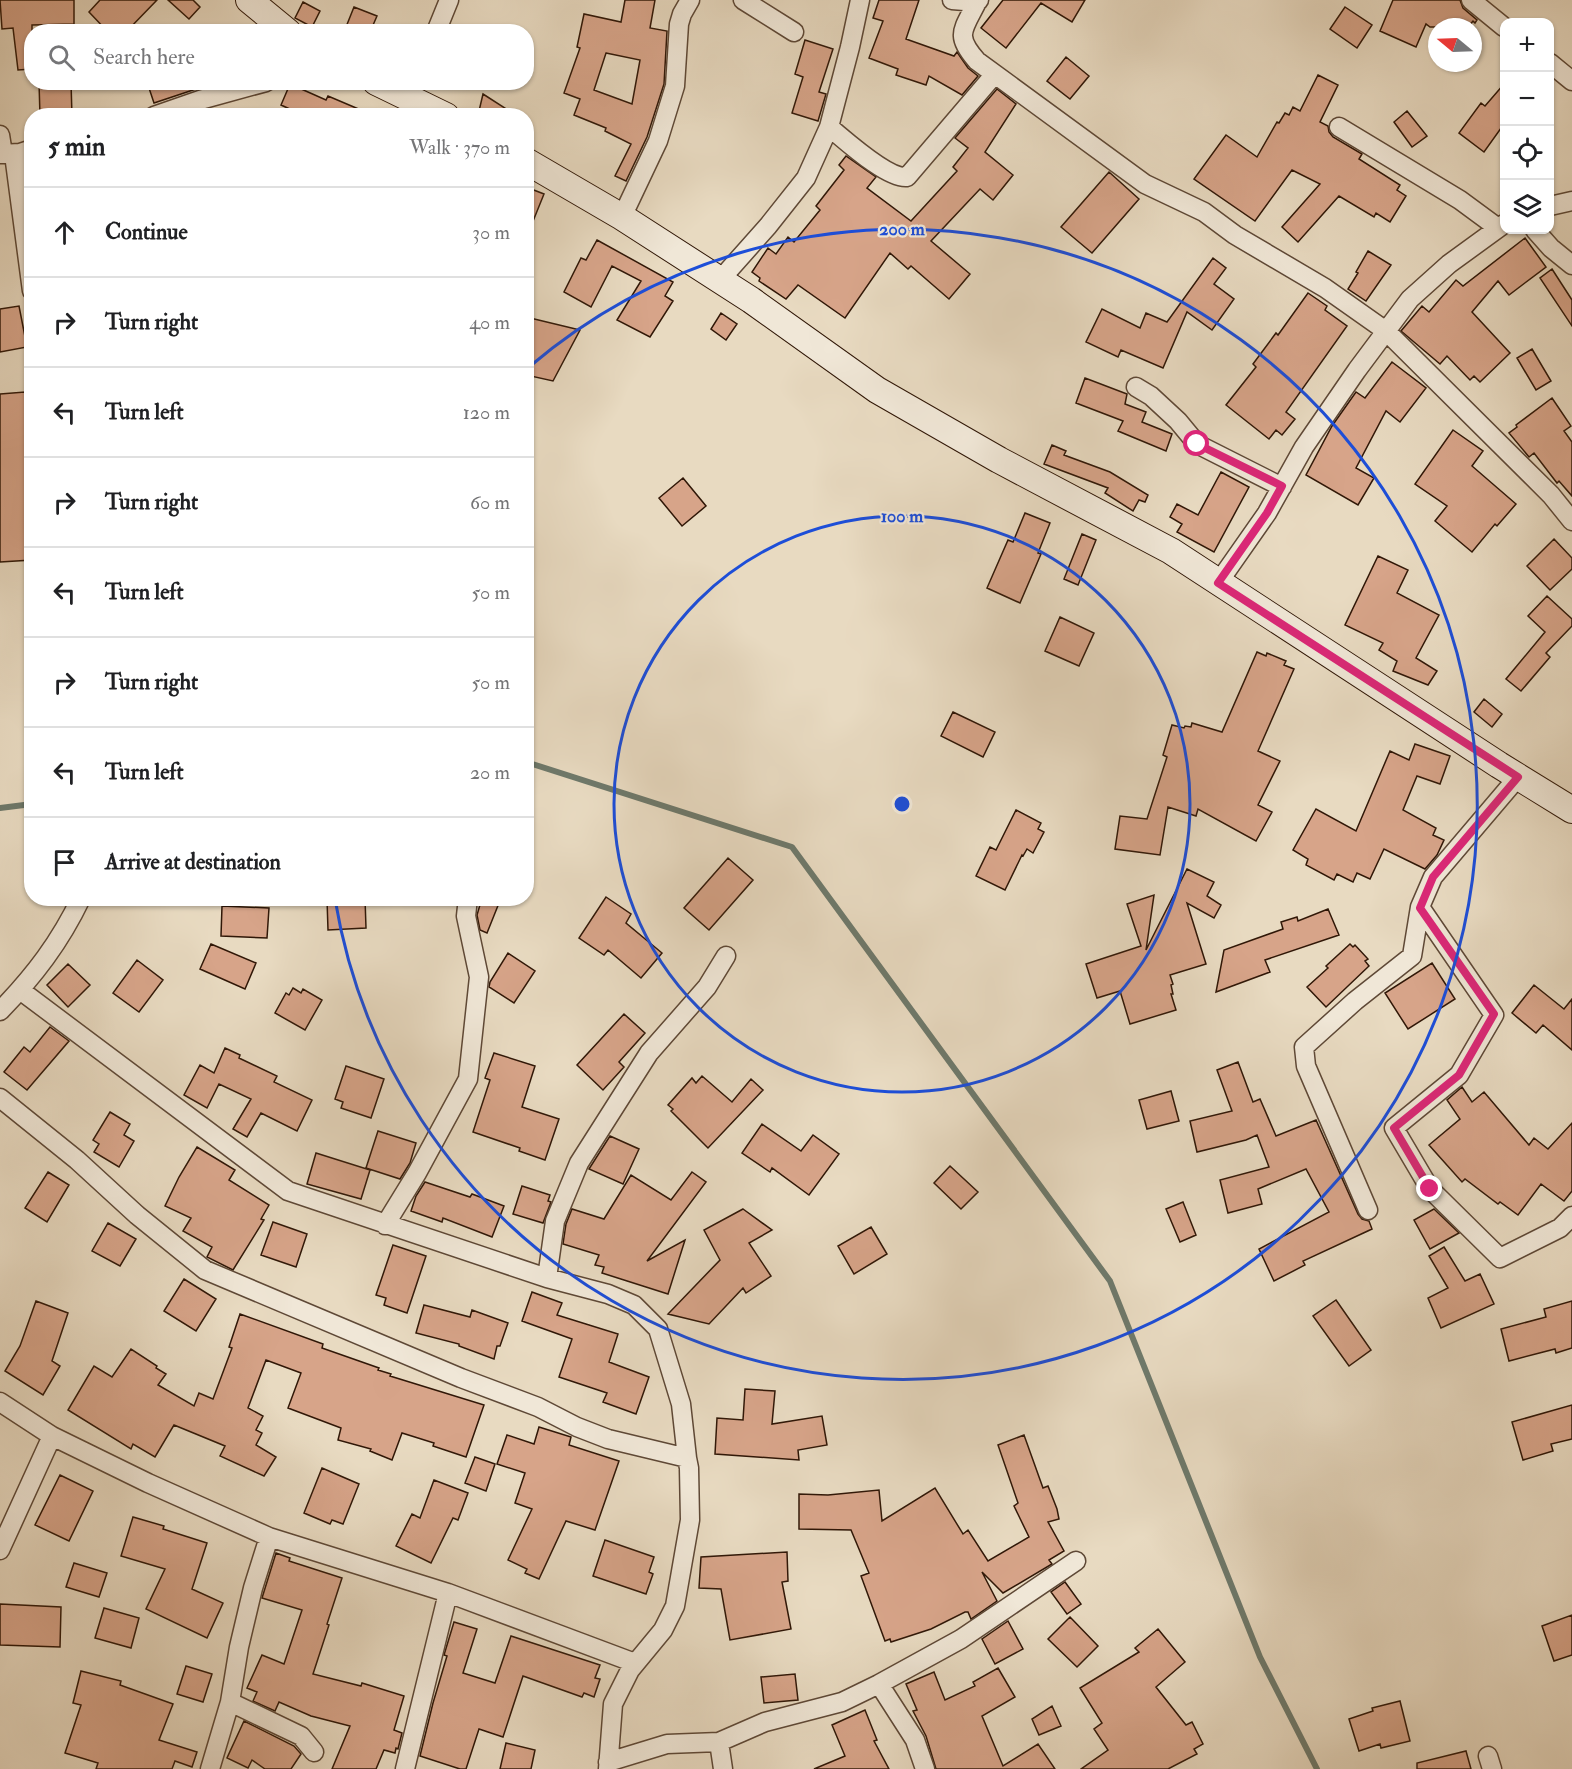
<!DOCTYPE html>
<meta charset="utf-8">
<style>
:root{--surface:#fff;--page:#f6f6f6;--text:#202124;--muted:#757577;--line:#e0e0e0}
body{margin:0;font-family:"IM FELL Double Pica",serif;background:var(--page);color:var(--text)}
.controls{position:absolute;right:18px;top:18px;display:grid;overflow:hidden;border-radius:12px;box-shadow:0 2px 4px #0004}
.controls button{width:54px;height:54px;display:grid;place-items:center;padding:0;border:0;border-bottom:2px solid var(--line);background:var(--surface);color:var(--text);font:30px sans-serif}
.compass{position:absolute;left:1428px;top:18px;width:54px;height:54px;border-radius:50%;background:var(--surface);box-shadow:0 2px 4px #0004;rotate:289deg}
.stop{position:absolute;width:18px;height:18px;margin:-14px;border:4px solid #db2777;border-radius:50%;background:#fff}
.stop.end{background:#db2777;border-color:#fff;box-shadow:0 2px 6px #0008}
.list{margin:0;padding:0;list-style:none}
h2{display:flex;justify-content:space-between;align-items:center;height:78px;margin:0;padding:0 24px;font-size:26px}
h2 small{font-size:20px;font-weight:400;color:var(--muted)}
.list li{display:grid;grid-template-columns:39px 1fr auto;gap:18px;align-items:center;box-sizing:border-box;height:90px;padding:0 24px;border-top:2px solid var(--line)}
.list b{display:block;font-size:22px;white-space:nowrap}
.list em{font-size:20px;font-style:normal;color:var(--muted)}
.icon{flex:none;width:33px;height:33px;fill:none;stroke:currentColor;stroke-width:2;stroke-linecap:round;stroke-linejoin:round}
.map{position:relative;flex:none;width:1572px;height:1769px;overflow:hidden}
.search{position:absolute;background:var(--surface);box-shadow:0 2px 4px #0004;left:24px;top:24px;width:510px;height:66px;display:flex;align-items:center;gap:15px;box-sizing:border-box;padding:0 21px;border-radius:24px;color:var(--muted);font-size:22px}
.panel{position:absolute;background:var(--surface);box-shadow:0 2px 4px #0004;left:24px;top:108px;width:510px;height:798px;border-radius:24px}
.map>svg:first-child{display:block}
.lines{fill:none;stroke-linecap:round;stroke-linejoin:round}
.stream{stroke:#6e796b;stroke-width:6}
.building{fill:#d7a489;stroke:#301707;stroke-width:1.5;fill-rule:evenodd}
.street-casing{stroke:#5e4836;stroke-width:21}
.secondary-casing{stroke:#301707;stroke-width:28}
.street{stroke:#f0e7d7;stroke-width:18}
.secondary{stroke:#f0e7d7;stroke-width:26}
.route{stroke:#db2777;stroke-width:8}
.ring{fill:none;stroke:#1d4ed8;stroke-width:3}
.centre{fill:#1d4ed8;stroke:#f0e7d7;stroke-width:3}
.ring-label{font-size:18px;text-anchor:middle;font-weight:bold;fill:#1d4ed8;stroke:#f0e7d7;stroke-width:4.5;stroke-linejoin:round;paint-order:stroke}
</style>
<div class="map">
<svg width="1572" height="1769" viewBox="0 0 1572 1769">
<rect width="100%" height="100%" fill="#e8dac1"/>
<filter id="stains"><feTurbulence type="fractalNoise" baseFrequency=".00333" numOctaves="4"/><feColorMatrix values="0 0 0 0 .2 0 0 0 0 .09 0 0 0 0 .02 0 0 0 .5 -.17"/></filter>
<radialGradient id="worn" r=".72"><stop offset=".6" stop-color="#630" stop-opacity="0"/><stop offset="1" stop-color="#630" stop-opacity=".3"/></radialGradient>
<g class="lines">
<!-- stream -->
<path class="stream" d="M526 762 792 847 1110 1281 1260 1657 1317 1769
M0 808 32 804"/>
</g>
<!-- building -->
<path class="building" d="M0 0H74V24L32 25V69L18 70 13 28 2 29Z
M100 0H157L126 32H108L89 12Z
M168 0H193L200 7 189 19Z
M625 0H655L650 28 667 31 664 84 647 137 626 181 615 176 631 144 605 131 606 128 574 115 580 99 564 93 580 48 577 47 584 14 621 22ZM606 53 640 60 632 104 594 90Z
M879 0H919L906 39 954 56 957 52 968 68 978 76 962 95 929 76 926 85 896 75 898 69 869 58 883 21 873 18Z
M1003 0H1085L1072 22 1041 3 1006 48 981 28Z
M1393 0H1460L1463 8 1477 20 1475 23 1473 21 1468 27H1430L1426 24 1416 47 1380 31Z
M303 2 320 11 312 27 295 18Z
M354 7 377 16 370 32H344Z
M1345 7 1372 25 1357 48 1330 29Z
M805 40 833 49 819 92 826 94 818 121 792 113 803 77 795 74Z
M1066 57 1089 76 1070 99 1047 81Z
M1318 75 1338 85 1320 122 1328 126 1329 132 1333 137 1362 154 1359 159 1400 185 1397 190 1406 196 1390 222 1376 213 1374 217 1339 196 1298 242 1282 227 1320 184 1292 170 1255 221 1194 179 1226 135 1257 157 1277 122 1279 123 1285 113 1289 115 1293 107 1300 111Z
M39 82H71L72 116H40Z
M166 82H207L208 85 154 103 149 88Z
M290 84 326 100 328 96 375 116H320L321 113 315 111 313 116H305L281 105Z
M1504 84V124L1484 152 1459 133 1481 103 1485 106Z
M997 89 1016 104 985 152 1013 175 993 200 980 189 931 241 970 274 949 299 911 266 908 269 890 253 845 318 798 285 786 299 759 281 760 278 752 272 768 248 776 254 788 237 794 242 820 210 816 206 844 170 839 165 846 156 876 177 867 188 911 221 957 171 953 167 968 148 955 138Z
M483 94 517 116H494L479 111Z
M1407 111 1427 136 1412 147 1394 122Z
M1109 172 1139 199 1092 253 1061 227Z
M526 187 544 194 527 236H526Z
M1525 238 1546 267 1509 295 1498 281 1472 312 1510 353 1480 382 1474 376 1470 380 1447 356 1440 364 1401 331 1422 306 1429 312 1456 280 1463 286Z
M597 240 673 282 665 296 673 301 650 337 617 320 641 281 612 266 591 307 564 292 581 258 586 260Z
M1368 251 1391 265 1366 301 1348 289 1358 273 1356 272Z
M1213 258 1226 268 1214 284 1234 299 1212 330 1187 312 1163 368 1121 350 1118 357 1086 342 1102 309 1140 328 1146 313 1167 322Z
M1552 269 1572 300V326L1540 278Z
M1308 293 1327 306 1325 310 1347 326 1286 412 1295 419 1282 435 1276 430 1269 439 1226 405 1256 367 1253 364 1276 333 1278 335Z
M19 306 27 347 0 352V309Z
M721 313 737 324 726 340 711 329Z
M526 317 580 330 553 381 526 375Z
M1532 349 1551 381 1536 390 1517 358Z
M1392 362 1426 388 1400 422 1386 411 1356 468 1374 478 1358 505 1306 475 1332 426 1356 392 1365 398Z
M1085 378 1127 394 1125 404 1146 412 1142 422 1172 434 1166 451 1118 431 1123 421 1076 403Z
M25 392 27 414H25L32 457V560L0 562V394Z
M1552 398 1571 426 1564 431 1572 442V496L1559 481 1557 483 1534 453 1529 457 1509 433 1517 427 1516 425Z
M1453 430 1483 451 1472 466 1516 504 1497 526 1495 524 1472 552 1435 521 1447 506 1415 484Z
M1052 445 1066 451 1064 455 1110 472 1148 495 1145 502 1139 500 1133 511 1105 493 1108 488 1044 464Z
M1221 472 1249 487 1214 552 1177 532 1182 524 1170 517 1177 504 1198 515Z
M683 478 706 506 682 526 659 498Z
M1025 513 1050 523 1038 553 1041 554 1020 603 987 588 1008 540 1013 542Z
M1082 534 1096 540 1078 585 1064 579Z
M1554 539 1572 558V569L1550 590 1527 566Z
M1378 556 1408 570 1397 593 1439 615 1416 658 1437 671 1428 685 1393 671 1397 661 1379 650 1383 643 1345 625Z
M1547 596 1572 619V626L1546 653 1550 657 1521 691 1506 679 1545 632 1528 616Z
M1060 617 1094 633 1079 666 1045 651Z
M1257 652 1266 656 1267 653 1286 661 1284 665 1294 669 1258 751 1280 761 1258 805 1272 812 1256 841 1198 809 1196 816 1168 807 1160 855 1115 849 1120 816 1147 819 1167 757 1163 755 1172 725 1184 728 1185 726 1191 727 1192 723 1222 732Z
M1484 699 1502 714 1492 727 1474 712Z
M953 712 995 732 983 757 941 736Z
M1415 744 1450 756 1440 784 1417 776 1403 810 1436 828 1433 835 1444 840 1437 855 1425 869 1384 849 1370 879 1357 873 1353 882 1337 874 1334 880 1306 865 1308 859 1293 850 1316 809 1356 831 1390 751 1409 760Z
M1016 810 1041 823 1038 829 1044 832 1033 853 1027 849 1023 856 1022 855 1005 890 976 876 990 847 996 850Z
M728 858 753 880 709 930 684 908Z
M1187 869 1214 882 1207 896 1221 905 1214 918 1187 903 1206 964 1170 975 1173 984 1171 985 1173 994H1171L1176 1010 1130 1024 1120 991 1097 998 1086 964 1141 946 1127 904 1154 895 1146 950Z
M606 897 631 914 626 923 662 953 641 978 608 950 604 955 579 938Z
M365 898 366 928 328 930 327 899Z
M482 898H501L487 933 480 930 477 915Z
M222 906 269 908 267 938 221 936Z
M1328 909 1339 935 1265 960 1270 972 1216 992 1224 950 1283 929 1281 922 1297 917 1298 921Z
M211 944 256 963 245 989 200 969Z
M1350 944 1353 947 1355 945 1368 959 1365 961 1369 966 1326 1007 1307 987 1328 968 1326 966Z
M508 953 535 971 514 1003 489 987 490 982Z
M137 960 163 980 139 1012 113 993Z
M1432 963 1455 999 1408 1029 1385 993Z
M68 964 90 985 68 1007 47 985Z
M1534 985 1564 1009 1572 999V1050L1543 1025 1536 1033 1512 1013Z
M293 988 301 993 303 989 322 1000 305 1030 275 1013 286 993 289 995Z
M624 1014 645 1033 619 1062 624 1067 603 1090 577 1065Z
M50 1027 69 1041 27 1090 4 1072 24 1047 30 1052Z
M225 1048 240 1055 239 1058 277 1076 274 1082 312 1100 297 1131 261 1113 247 1137 233 1129 251 1099 219 1084 207 1108 184 1095 200 1065 214 1073Z
M494 1053 535 1066 522 1107 559 1119 545 1160 519 1151 520 1148 473 1132 490 1080 485 1078Z
M1238 1062 1253 1102 1260 1099 1276 1136 1316 1120 1358 1214 1362 1219 1369 1221 1372 1229 1303 1261 1305 1265 1274 1281 1259 1249 1329 1212 1306 1169 1258 1189 1262 1204 1228 1213 1220 1180 1269 1167 1257 1135 1246 1140 1197 1152 1190 1121 1232 1111 1217 1070Z
M346 1066 384 1079 371 1118 341 1108 343 1102 335 1099Z
M702 1076 732 1102 751 1079 763 1090 708 1148 671 1111 673 1109 668 1105 692 1078 696 1083Z
M1462 1087 1472 1102 1484 1092 1529 1145 1534 1138 1548 1149 1572 1123V1191L1564 1201 1541 1184 1518 1215 1500 1202 1498 1204 1465 1179 1462 1182 1429 1145 1460 1119 1447 1100Z
M1171 1091 1179 1121 1147 1129 1139 1100Z
M110 1112 130 1124 124 1135 134 1141 119 1167 94 1152 99 1144 93 1140Z
M762 1124 801 1151 813 1135 839 1154 809 1195 772 1168 770 1172 742 1153Z
M378 1131 416 1143 410 1163 400 1179 366 1168Z
M610 1136 639 1149 623 1184 589 1169Z
M197 1147 235 1170 229 1180 269 1205 261 1219 264 1220 233 1270 207 1257 212 1247 183 1231 191 1218 165 1206 179 1177Z
M316 1153 370 1170 361 1199 307 1184Z
M950 1166 978 1192 961 1209 934 1183Z
M48 1172 69 1185 47 1222 25 1208Z
M692 1172 706 1182 647 1261 685 1240 668 1294 602 1273 604 1267 595 1265 599 1255 563 1244 566 1224 572 1209 604 1219 631 1175 671 1200Z
M425 1182 470 1197 472 1194 504 1206 492 1237 443 1218 442 1222 411 1211 416 1196Z
M522 1186 550 1195 548 1201 551 1202 543 1223 513 1214Z
M1183 1202 1196 1235 1180 1242 1166 1209Z
M743 1209 772 1230 749 1243 771 1276 746 1293 743 1288 709 1324 668 1314 720 1260 704 1230Z
M1434 1209 1459 1233 1430 1249 1414 1220Z
M273 1222 307 1234 296 1267 261 1255Z
M108 1223 136 1239 120 1266 92 1251Z
M871 1227 887 1254 854 1274 838 1246Z
M393 1245 426 1256 407 1313 384 1305 386 1298 376 1295Z
M1444 1247 1465 1281 1480 1274 1494 1304 1441 1328 1428 1298 1448 1288 1429 1256Z
M184 1279 216 1299 196 1331 164 1311Z
M532 1292 562 1303 557 1315 618 1334 609 1362 649 1377 636 1414 603 1402 607 1393 559 1377 572 1339 522 1321Z
M1336 1300 1371 1350 1349 1366 1313 1316Z
M36 1301 68 1313 52 1361 60 1366 43 1395 5 1371 20 1346Z
M1572 1301V1348L1556 1353 1555 1349 1509 1361 1501 1329 1546 1317 1544 1309Z
M424 1305 470 1317 472 1310 508 1323 500 1346H497L494 1359 459 1346V1344L416 1333Z
M240 1314 323 1344 322 1348 379 1368 378 1370 391 1374 390 1376 484 1405 466 1457 433 1446 434 1443 402 1433 392 1460 370 1451 371 1449 338 1440 341 1428 288 1408 301 1373 266 1360 248 1408 263 1416 256 1430 262 1433 256 1445 276 1457 264 1476 220 1456 225 1446 174 1425 155 1457 133 1444 131 1449 68 1410 94 1366 112 1377 131 1349 157 1366 156 1368 166 1374 158 1385 194 1406 199 1393 213 1399 232 1348 229 1347Z
M745 1389 775 1391 772 1424 822 1416 827 1445 798 1450 799 1460 715 1454 717 1418 743 1420Z
M1572 1405V1439L1551 1444 1553 1451 1523 1460 1512 1422Z
M539 1427 571 1437 569 1445 619 1461 595 1530 566 1521 539 1579 525 1573 527 1569 508 1560 532 1509 515 1503 525 1473 497 1464 507 1435 534 1444Z
M1024 1435 1043 1488 1048 1486 1057 1509 1059 1519 1048 1522 1064 1551 1049 1560 1052 1564 1003 1593 982 1572 997 1601 971 1619 968 1612H965L931 1629 891 1642 890 1639 885 1641 861 1576 869 1573 851 1530 799 1529V1494L828 1495 879 1490 882 1521 935 1488 963 1534 968 1530 988 1561 1029 1537 1014 1506 1018 1503 998 1445Z
M475 1457 495 1464 486 1491 465 1483Z
M322 1468 359 1484 343 1524 332 1520 330 1524 304 1513Z
M60 1475 93 1491 69 1541 35 1525Z
M434 1480 468 1493 458 1520 453 1518 431 1563 396 1546 412 1514 420 1518Z
M133 1517 164 1526 163 1529 207 1543 192 1589 223 1603 207 1638 146 1609 165 1569 121 1556Z
M605 1540 654 1557 649 1572 653 1574 646 1594 593 1576Z
M787 1552 788 1581 782 1582 791 1629 730 1640 721 1589 699 1588 701 1557Z
M276 1553 290 1558 289 1561 342 1578 327 1624 329 1625 313 1674 361 1686 362 1683 404 1696 394 1730 402 1733 398 1749 396 1748 395 1753 384 1750 376 1769H332L350 1726 311 1716 279 1702 275 1711 253 1701 257 1692 247 1688 262 1655 284 1664 302 1610 262 1598Z
M74 1563 107 1573 99 1597 66 1587Z
M1065 1582 1081 1604 1067 1614 1051 1592Z
M0 1604 61 1607 60 1647 0 1645Z
M104 1608 139 1618 131 1648 95 1638Z
M1572 1615V1655L1554 1661 1542 1626Z
M1070 1617 1098 1646 1077 1667 1048 1639Z
M1008 1621 1023 1649 995 1664 982 1639Z
M454 1622 477 1629 463 1673 495 1683 511 1636 600 1665 595 1678 600 1679 594 1697 584 1693 582 1697 523 1676 503 1737 479 1729 466 1769H460L420 1756 433 1703 447 1656 444 1655Z
M1158 1629 1185 1662 1156 1687 1186 1725 1192 1722 1203 1744 1194 1749 1197 1754 1168 1769H1081L1108 1750 1094 1729 1102 1723 1080 1688 1139 1652 1135 1648Z
M186 1666 212 1674 203 1702 177 1694Z
M998 1668 1015 1697 982 1716 1003 1766 1038 1744 1055 1769H936L926 1736 913 1711 917 1710 906 1684 934 1672 945 1700 975 1686 973 1682Z
M81 1671 121 1681 120 1685 173 1704 159 1740 197 1752 192 1767 175 1761 172 1769H96L98 1763 65 1753 81 1705 73 1703Z
M795 1674 798 1700 764 1703 761 1677Z
M1400 1701 1410 1741 1381 1748 1380 1744 1359 1751 1349 1719 1373 1711 1372 1708Z
M1052 1706 1061 1726 1039 1735 1032 1719Z
M865 1710 877 1740 874 1741 889 1769H814L845 1756 832 1725Z
M244 1721 294 1746 301 1754 291 1769H265L252 1760 248 1768 227 1758Z
M506 1743 535 1750 531 1769H500Z
M1466 1751 1471 1769H1417V1763Z"/>
<g class="lines">
<!-- street casing -->
<g class="street-casing">
<path id="street" d="M743 0 794 32
M952 0 977 2 979 0
M1471 0 1504 27
M977 2C963 30 954 35 977 61L1145 184 1204 212 1235 235 1325 288 1386 331 1551 495 1572 521
M436 32 449 0
M1550 63 1572 81
M154 116 200 100 266 82
M829 127C845 140 887 179 907 177L994 75
M1339 127 1460 200 1498 228
M0 135 3 154
M32 149 20 153 15 162 32 291
M0 154 20 153
M1550 206 1572 201
M622 217 658 141 675 86 679 24 682 14 690 0
M1535 230 1551 248 1572 265
M720 280 768 226 806 178 829 127 850 47 860 0
M1136 387 1151 396 1178 421 1197 444 1282 487
M1218 583 1267 513 1304 447 1357 370 1410 299 1449 264 1504 224
M1420 907 1494 1015 1459 1075 1394 1128 1430 1189 1500 1258 1560 1228 1572 1216
M20 990 288 1191 547 1278 608 1294 634 1305 658 1329 681 1404 687 1458
M0 1011C34 976 60 942 81 898
M0 1098 77 1160 137 1215 205 1270 461 1378 538 1407 577 1427 608 1439 687 1458 689 1468 690 1520 675 1606 663 1630 630 1670 613 1704 608 1769
M1368 1210 1306 1066 1304 1047 1355 1001 1412 956 1420 907 1433 877 1518 777
M385 1225 417 1173 468 1079 479 977 466 916 468 898
M547 1278 555 1221 579 1163 649 1053 707 987 726 956
M0 1402 52 1436 148 1483 269 1537 448 1593 635 1663
M0 1550 52 1436
M879 1684 961 1639 1076 1561
M230 1702 301 1736 314 1752
M719 1742 723 1769
M1488 1756 1492 1769
M608 1762 667 1744 719 1742 765 1722 842 1702 879 1684 915 1740 925 1769
M210 1769 230 1702 239 1647 253 1588 269 1537
M405 1769 448 1593"/>
</g>
<!-- secondary casing -->
<g class="secondary-casing">
<path id="secondary" d="M249 0 288 32
M376 82 446 116
M526 161 622 217 751 300 877 390 999 460 1171 551 1499 765 1572 810"/>
</g>
<!-- street -->
<use href="#street" class="street"/>
<!-- secondary -->
<use href="#secondary" class="secondary"/>
</g>
<g class="lines">
<!-- route -->
<path class="route" d="M1197 444 1282 486 1267 513 1218 583 1518 777 1433 877 1420 908 1494 1014 1459 1075 1394 1128 1430 1189"/>
</g>
<!-- distance rings -->
<g class="ring">
<circle cx="902" cy="804" r="288"/>
<path d="M529 367A575 575 0 1 1 335 899"/>
</g>
<circle cx="902" cy="804" r="9" class="centre"/>
<g class="ring-label">
<text x="902" y="235">200 m</text>
<text x="902" y="522">100 m</text>
</g>
<rect width="100%" height="100%" filter="url(#stains)"/>
<rect width="100%" height="100%" fill="url(#worn)"/>
</svg>
<div class="controls">
<button>+</button>
<button>−</button>
<button><svg class="icon" aria-label="locate" viewBox="0 0 24 24"><circle cx="12" cy="12" r="6"/><path d="M12 2v4M12 18v4M2 12h4M18 12h4"/></svg></button>
<button><svg class="icon" aria-label="layers" viewBox="0 0 24 24"><path d="M12 4l9 5-9 5-9-5zM3 14l9 5 9-5"/></svg></button>
</div>
<svg class="compass" viewBox="-18 -18 36 36"><path d="M0-13l5 13h-10z" fill="#e53935"/><path d="M0 13l5-13h-10z" fill="#757577"/></svg>
<div class="stop" style="left:1197px;top:444px"></div>
<div class="stop end" style="left:1430px;top:1189px"></div>
<div class="search"><svg class="icon" aria-label="search" viewBox="0 0 24 24"><circle cx="10" cy="10" r="6"/><path d="M15 15l6 6"/></svg>Search here</div>
<section class="panel">
<h2>5 min<small>Walk · 370 m</small></h2>
<ul class="list">
<li><svg class="icon" aria-label="ahead" viewBox="0 0 24 24"><path d="M12 20V5M6 11l6-6 6 6"/></svg><div><b>Continue</b></div><em>30 m</em></li>
<li><svg class="icon" aria-label="right" viewBox="0 0 24 24"><path d="M7 20v-9h11M14 6l5 5-5 5"/></svg><div><b>Turn right</b></div><em>40 m</em></li>
<li><svg class="icon" aria-label="left" viewBox="0 0 24 24"><path d="M17 20v-9H6M10 6l-5 5 5 5"/></svg><div><b>Turn left</b></div><em>120 m</em></li>
<li><svg class="icon" aria-label="right" viewBox="0 0 24 24"><path d="M7 20v-9h11M14 6l5 5-5 5"/></svg><div><b>Turn right</b></div><em>60 m</em></li>
<li><svg class="icon" aria-label="left" viewBox="0 0 24 24"><path d="M17 20v-9H6M10 6l-5 5 5 5"/></svg><div><b>Turn left</b></div><em>50 m</em></li>
<li><svg class="icon" aria-label="right" viewBox="0 0 24 24"><path d="M7 20v-9h11M14 6l5 5-5 5"/></svg><div><b>Turn right</b></div><em>50 m</em></li>
<li><svg class="icon" aria-label="left" viewBox="0 0 24 24"><path d="M17 20v-9H6M10 6l-5 5 5 5"/></svg><div><b>Turn left</b></div><em>20 m</em></li>
<li><svg class="icon" aria-label="arrive" viewBox="0 0 24 24"><path d="M6 21V4h12l-3 4 3 4H6"/></svg><div><b>Arrive at destination</b></div></li>
</ul>
</section>
</div>
